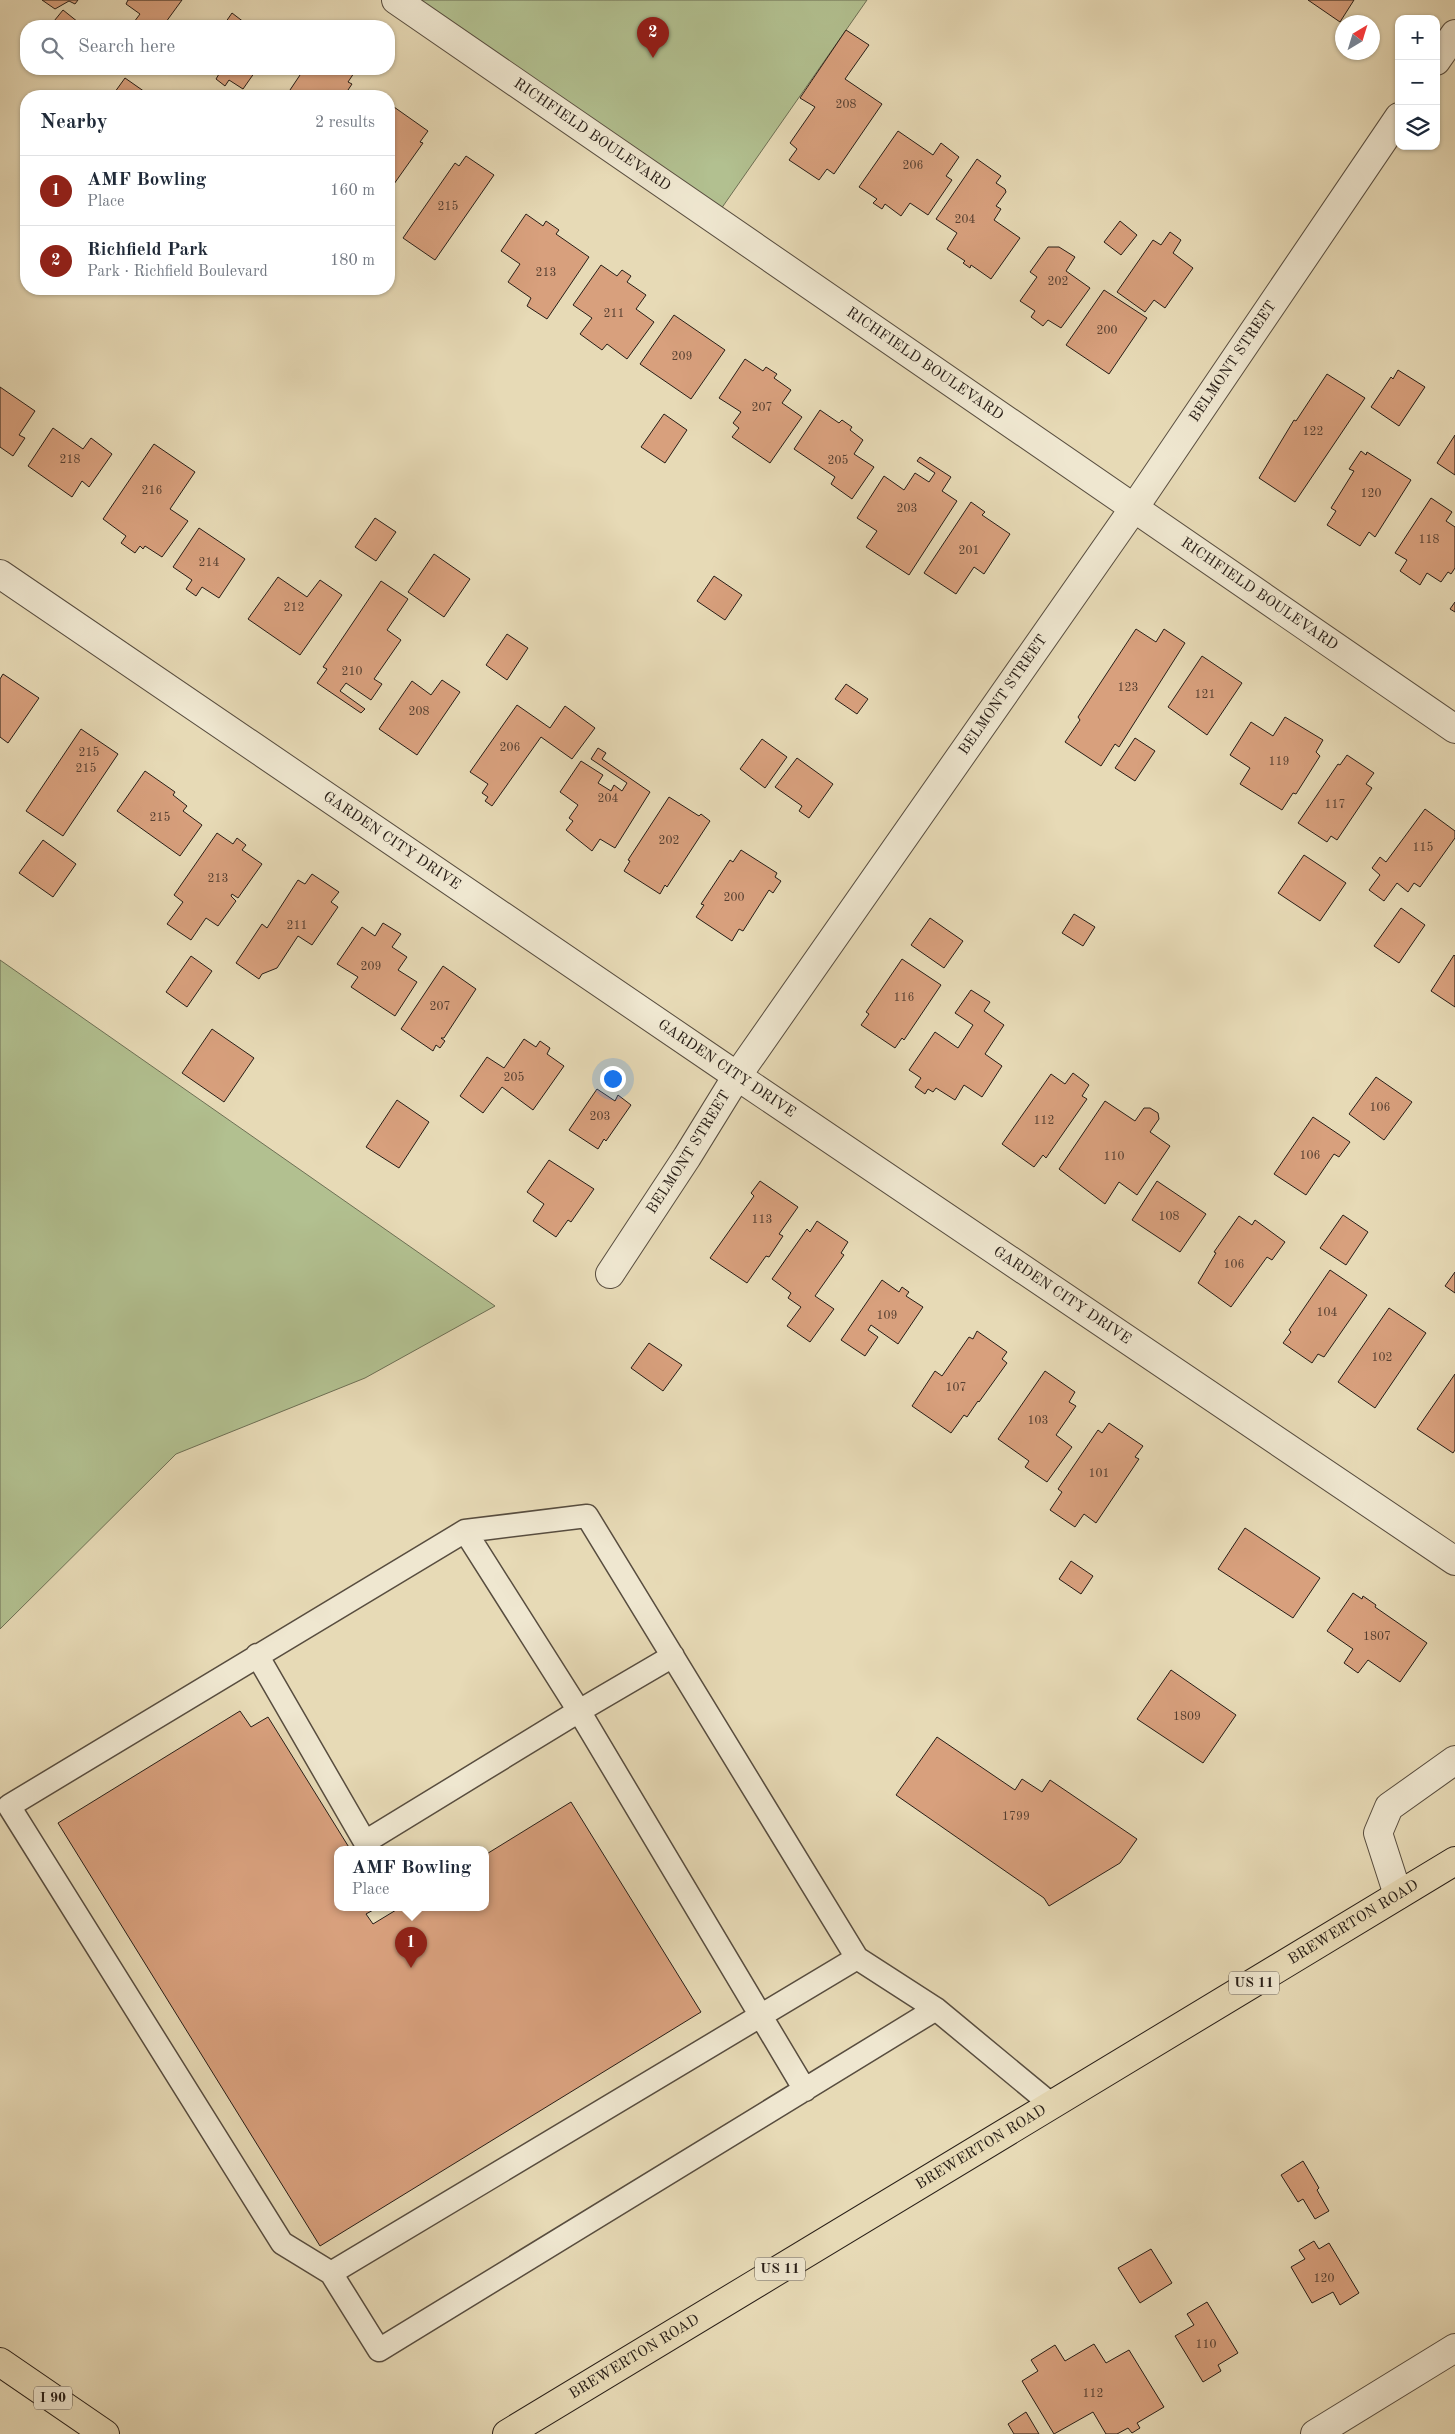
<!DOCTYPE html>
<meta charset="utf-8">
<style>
:root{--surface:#fff;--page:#f2f2f3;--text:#1f2937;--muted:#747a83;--line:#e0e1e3;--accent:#8f2418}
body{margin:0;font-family:"Old Standard TT",serif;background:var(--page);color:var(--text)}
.controls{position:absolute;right:15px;top:15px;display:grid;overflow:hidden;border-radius:10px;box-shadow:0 1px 4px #0004}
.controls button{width:45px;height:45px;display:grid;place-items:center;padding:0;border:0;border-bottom:1px solid var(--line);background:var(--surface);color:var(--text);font:25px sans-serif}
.compass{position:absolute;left:1335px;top:15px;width:45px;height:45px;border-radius:50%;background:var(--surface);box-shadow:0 1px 4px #0004;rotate:38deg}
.you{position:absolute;left:612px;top:1078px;width:18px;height:18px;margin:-12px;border:4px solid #fff;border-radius:50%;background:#1a73e8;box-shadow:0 0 0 8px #1a73e833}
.badge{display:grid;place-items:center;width:32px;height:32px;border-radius:50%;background:var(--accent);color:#fff;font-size:16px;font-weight:700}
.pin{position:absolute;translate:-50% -41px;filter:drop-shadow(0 1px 2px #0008)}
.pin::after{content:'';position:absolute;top:26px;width:18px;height:15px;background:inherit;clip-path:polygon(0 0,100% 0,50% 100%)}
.popup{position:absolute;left:334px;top:1846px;width:155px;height:65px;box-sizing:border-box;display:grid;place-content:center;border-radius:10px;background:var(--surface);filter:drop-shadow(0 1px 4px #0005);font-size:16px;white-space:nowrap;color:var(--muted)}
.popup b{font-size:19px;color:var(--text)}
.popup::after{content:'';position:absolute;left:50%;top:100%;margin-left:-10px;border:10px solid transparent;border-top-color:var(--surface)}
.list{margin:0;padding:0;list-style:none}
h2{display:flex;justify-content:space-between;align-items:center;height:65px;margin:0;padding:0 20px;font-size:21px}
h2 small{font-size:16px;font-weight:400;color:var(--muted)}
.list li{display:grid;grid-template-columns:32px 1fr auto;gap:15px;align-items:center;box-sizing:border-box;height:70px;padding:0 20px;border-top:1px solid var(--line)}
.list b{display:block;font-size:19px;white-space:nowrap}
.list p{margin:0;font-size:16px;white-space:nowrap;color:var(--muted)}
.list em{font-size:16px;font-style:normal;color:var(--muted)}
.icon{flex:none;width:28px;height:28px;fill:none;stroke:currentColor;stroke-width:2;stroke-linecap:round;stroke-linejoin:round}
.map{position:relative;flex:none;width:1455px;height:2434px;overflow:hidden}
.search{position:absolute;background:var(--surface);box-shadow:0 1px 4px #0004;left:20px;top:20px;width:375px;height:55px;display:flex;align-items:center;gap:12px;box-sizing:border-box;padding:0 18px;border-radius:20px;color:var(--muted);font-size:19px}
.panel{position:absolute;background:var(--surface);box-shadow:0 1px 4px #0004;left:20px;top:90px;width:375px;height:205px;border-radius:20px}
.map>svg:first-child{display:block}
.green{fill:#b2c090;stroke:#6d6f54}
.building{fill:#d8a07d;stroke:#281e17}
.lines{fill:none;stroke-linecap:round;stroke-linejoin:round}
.service-casing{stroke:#584d3f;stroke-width:25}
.minor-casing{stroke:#584d3f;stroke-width:30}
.primary-casing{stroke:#281e17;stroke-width:30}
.motorway-casing{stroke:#281e17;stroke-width:30}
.service{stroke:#efe7d0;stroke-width:22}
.minor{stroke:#efe7d0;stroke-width:28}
.primary{stroke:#e7dab6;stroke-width:28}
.motorway{stroke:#e7dab6;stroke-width:28}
.labels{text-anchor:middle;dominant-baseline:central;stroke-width:5;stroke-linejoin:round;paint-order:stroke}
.number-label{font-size:12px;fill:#543e30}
.shield{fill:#efe7d0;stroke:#645a4e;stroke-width:1}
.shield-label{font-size:14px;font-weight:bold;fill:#281e17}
.street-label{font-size:15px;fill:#281e17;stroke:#efe7d0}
</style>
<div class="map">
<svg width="1455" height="2434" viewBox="0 0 1455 2434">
<rect width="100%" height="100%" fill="#e7dab6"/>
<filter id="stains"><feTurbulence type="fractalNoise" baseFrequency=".004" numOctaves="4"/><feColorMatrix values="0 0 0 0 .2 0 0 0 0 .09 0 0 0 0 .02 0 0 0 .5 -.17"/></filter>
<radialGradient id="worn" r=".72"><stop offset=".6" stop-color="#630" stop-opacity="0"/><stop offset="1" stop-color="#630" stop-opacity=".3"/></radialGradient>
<!-- green -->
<path class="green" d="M396 0H867L714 219Z
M0 960 495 1306 365 1378 176 1454 0 1629Z"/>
<!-- building -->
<path class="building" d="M42 0H78L75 4 69 1 55 9Z
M128 0H182L163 26H131L140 14 126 4Z
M1308 0H1354L1340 22Z
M63 10 83 26H50Z
M232 13 249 26 253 22 259 26H223Z
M846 30 869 45 845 79 882 104 834 174 827 169 819 180 789 160 797 149 790 143 815 107 800 98Z
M51 69H63L58 74Z
M212 69H257L243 89 229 80 225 86 216 79 219 74Z
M304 69H347L354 73 348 82 352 84 344 96H286Z
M125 78 145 92 142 96H112Z
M394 107 428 131 420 142 423 143 389 191V114Z
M898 131 933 155 941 143 959 157 946 176 952 180 928 215 910 203 901 216 885 204 882 209 873 203 877 199 859 187Z
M466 156 494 175 435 260 403 238 455 163 459 166Z
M977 159 1001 176 996 183 1005 189 1006 192 996 206 1001 209 994 220 1020 238 991 279 971 265 970 268 963 263 965 261 947 249 957 233 936 219Z
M526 214 543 226 546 221 559 230 556 234 589 257 547 319 527 306 531 298 508 282 520 264 501 251Z
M1120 221 1137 235 1121 255 1104 242Z
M1170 232 1181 240 1173 253 1193 268 1165 308 1154 300 1145 312 1117 292 1153 240 1161 245Z
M1048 247H1059L1075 257 1066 271 1090 288 1061 328 1048 320 1043 326 1031 317 1035 311 1020 301 1037 277 1030 272Z
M601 265 617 276 622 270 631 276 627 282 646 295 636 309 654 322 627 359 607 344 602 350 580 334 592 318 573 305Z
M1104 290 1147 318 1109 374 1066 345Z
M674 315 725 350 691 399 640 364Z
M745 359 763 371 766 367 777 374 774 378 791 390 782 403 802 417 770 463 732 437 739 428 733 423 741 412 719 398Z
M1398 370 1425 387 1399 426 1371 407 1391 377 1393 379Z
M1327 374 1365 398 1295 502 1259 478 1294 420 1296 421Z
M0 387 35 411 19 435 25 438 13 456 0 447Z
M820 410 839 423 842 420 852 427 850 430 863 440 854 454 874 467 852 499 831 484 835 477 794 449Z
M664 414 687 430 665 463 641 447Z
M53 428 83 449 91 438 112 454 89 487 82 481 72 497 28 466Z
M1455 435V475L1437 463Z
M154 444 195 472 170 509 188 521 162 557 145 546 143 549 140 546 135 553 121 543 126 536 103 519Z
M1361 451 1366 455 1367 452 1411 480 1375 537 1369 532 1360 546 1327 525 1336 511 1331 508 1354 471 1349 469Z
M920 457 951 477 942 491 957 501 909 575 866 547 877 531 857 518 884 476 904 490 915 473 929 482 935 473 917 461Z
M1431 498 1452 512 1446 521 1455 527V568L1451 574 1448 572 1441 582 1427 573 1420 585 1400 571 1407 560 1395 553Z
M971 502 985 512 982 515 1010 534 984 574 974 567 956 594 924 573Z
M375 518 396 532 376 561 355 547Z
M199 528 245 559 219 598 202 587 196 596 186 589 192 580 173 567Z
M434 554 470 579 444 617 408 592Z
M714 576 742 595 725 620 697 601Z
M278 577 307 597 320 580 342 595 300 655 248 619Z
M381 581 408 599 387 630 401 640 374 679 382 684 371 700 346 683 340 691 365 709 361 713 317 683 327 669 323 667Z
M1455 602V612L1450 609Z
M1136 629 1156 642 1164 629 1185 643 1119 747 1115 744 1101 766 1065 742 1080 720 1078 717Z
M507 634 528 648 507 680 486 665Z
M1202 656 1242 683 1207 735 1168 707Z
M3 674 39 698 8 743 0 737V679Z
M442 680 460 692 417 755 379 729 412 681 431 695Z
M846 684 868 699 857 714 835 699Z
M517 705 550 728 565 706 595 728 572 759 541 737 492 806 485 801 488 797 482 793 488 784 470 772Z
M1285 717 1323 740 1316 752 1320 756 1296 794 1293 793 1282 810 1240 784 1250 768 1230 755 1251 722 1273 736Z
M81 729 118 754 63 836 26 811Z
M1135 738 1155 751 1135 781 1115 768Z
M762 739 787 757 765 788 740 769Z
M598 748 606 753 602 759 650 792 615 848 600 839 592 851 566 830 573 821 569 818 578 805 560 792 581 761 603 775 598 783 611 791 614 785 622 791 627 783 591 759Z
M1347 755 1374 773 1366 784 1372 788 1337 840 1331 836 1327 842 1298 823 1338 764 1340 765Z
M797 758 833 784 809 818 799 811 802 806 775 787Z
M145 771 175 792 173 795 187 806 183 811 202 825 180 856 117 811Z
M669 797 699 816 701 814 710 821 667 887 665 885 660 894 624 871 630 861 628 860Z
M1425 809 1455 831V838L1420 887 1414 883 1408 892 1397 883 1384 901 1369 890 1380 875 1372 868 1380 857 1386 862Z
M217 833 233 844 237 838 246 845 242 850 262 864 238 898 232 894 231 896 236 901 218 926 206 918 191 940 167 924 183 902 174 895Z
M43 840 76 864 53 897 19 873Z
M741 850 777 873 775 877 781 881 773 893 769 890 743 931 739 929 732 941 696 917 704 905 701 904 730 860 733 862Z
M1304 855 1346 883 1320 921 1278 893Z
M312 874 339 892 331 902 338 907 312 945 298 936 277 968 262 974 259 979 236 963 262 924 267 928 298 880 305 884Z
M1401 908 1425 925 1399 963 1374 946Z
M1074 914 1095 927 1083 946 1062 933Z
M930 918 963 941 944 968 911 945Z
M383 923 401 934 392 947 407 957 398 970 417 982 395 1016 351 987 358 977 337 964 362 927 375 936Z
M1454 955 1455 956V1007L1431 991Z
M191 956 212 971 187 1007 166 992Z
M902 959 941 985 904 1040 902 1038 895 1048 861 1025 869 1014 866 1012Z
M443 966 476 989 444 1038H441L445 1041 440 1048 436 1045 433 1051 401 1029Z
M971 990 990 1002 984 1011 1004 1025 985 1054 1002 1066 982 1097 964 1085 955 1100 936 1088 933 1092 928 1089 925 1094 915 1087 921 1078 909 1070 935 1032 958 1048 973 1025 955 1013Z
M212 1029 254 1058 224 1102 182 1073Z
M524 1039 536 1047 540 1041 550 1048 547 1054 564 1066 533 1110 502 1087 483 1113 460 1096 487 1057 504 1068Z
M1073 1073 1089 1085 1082 1096 1087 1099 1046 1158 1043 1155 1034 1167 1002 1144 1051 1074 1065 1084Z
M1376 1077 1412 1102 1384 1140 1349 1114Z
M597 1089 615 1101 618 1095 631 1105 606 1141 604 1139 598 1149 569 1130Z
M397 1100 429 1122 399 1168 366 1147Z
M1105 1101 1135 1121 1144 1108H1150L1158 1113 1159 1119 1150 1132 1170 1146 1137 1195 1119 1182 1105 1204 1059 1169Z
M1313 1117 1350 1142 1339 1157 1334 1154 1306 1195 1274 1174Z
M549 1160 594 1189 571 1222 568 1220 556 1237 533 1221 544 1204 527 1192Z
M760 1181 798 1207 779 1234 783 1236 769 1257 766 1256 747 1283 710 1258 754 1196 751 1193Z
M1157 1181 1206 1214 1180 1252 1132 1220Z
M1343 1215 1368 1232 1346 1265 1320 1248Z
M1239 1216 1252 1225 1255 1220 1285 1242 1272 1260 1267 1257 1231 1307 1198 1283 1216 1253 1214 1252Z
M817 1221 848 1242 841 1253 844 1255 815 1296 834 1309 810 1342 787 1326 801 1307 788 1298 791 1293 772 1279 807 1229 810 1232Z
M1330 1270 1367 1295 1324 1357 1318 1354 1312 1363 1283 1343 1291 1332 1289 1330Z
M1455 1272V1293L1445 1286Z
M882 1280 899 1292 902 1287 909 1292 906 1296 923 1307 898 1344 871 1325 868 1330 878 1337 865 1356 841 1340Z
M1389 1308 1426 1333 1375 1408 1338 1382Z
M977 1331 1007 1352 1002 1359 1007 1363 979 1402 978 1401 967 1417 964 1415 951 1433 912 1406 935 1371 942 1376 969 1337 973 1339Z
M649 1343 682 1365 663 1391 631 1368Z
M1045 1371 1075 1392 1069 1402 1076 1406 1056 1435 1072 1447 1047 1482 1025 1467 1029 1461 998 1439Z
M1455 1374V1450L1453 1453 1417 1429Z
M1109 1423 1143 1446 1135 1457 1139 1459 1096 1523 1084 1514 1075 1527 1050 1510 1062 1492 1058 1489 1098 1430 1102 1433Z
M1245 1528 1320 1578 1293 1618 1218 1569Z
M1071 1561 1093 1576 1081 1594 1059 1579Z
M1353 1593 1362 1599 1363 1596 1376 1605 1375 1607 1427 1643 1400 1682 1368 1660 1358 1673 1344 1663 1353 1649 1327 1631Z
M1171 1670 1236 1715 1203 1763 1137 1719Z
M240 1711 251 1727 268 1717 350 1849H337V1907H374L375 1909 366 1914 373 1924 401 1907H485V1855L571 1802 701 2012 320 2246 58 1823Z
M937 1737 1015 1790 1022 1779 1042 1792 1050 1780 1137 1839 1120 1863 1049 1906 1044 1898 896 1795Z
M1303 2161 1319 2188 1317 2190 1329 2211 1315 2219 1303 2199 1298 2202 1281 2175Z
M1314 2241 1319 2249 1329 2243 1359 2293 1340 2305 1333 2292 1312 2303 1291 2267 1305 2259 1299 2250Z
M1151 2249 1172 2283 1140 2303 1118 2268Z
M1207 2302 1238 2353 1218 2365 1221 2371 1203 2382 1175 2336 1194 2325 1187 2314Z
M1094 2344 1106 2363 1129 2350 1164 2407 1137 2423 1140 2428 1132 2433 1128 2428 1117 2434H1106L1093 2412 1054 2434 1022 2381 1038 2371 1031 2360 1055 2345 1065 2361Z
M1026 2412 1039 2434H1014L1008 2424Z"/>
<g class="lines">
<!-- service casing -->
<g class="service-casing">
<path id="service" d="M465 1531 579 1711 673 1656
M257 1655 365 1842 579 1711 805 2090
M857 1958 331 2273 379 2350 936 2009
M331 2273 282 2243 9 1806 465 1531 587 1516 857 1958 936 2009 1052 2105"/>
</g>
<!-- minor casing -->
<g class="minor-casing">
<g id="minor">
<path id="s1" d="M396 0 1455 729"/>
<path d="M1436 61 1455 34"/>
<path id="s2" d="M0 574 737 1076 1455 1561"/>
<path id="s3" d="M610 1274 687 1157 737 1076 1134 508 1399 117"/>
<path d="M1398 1895 1378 1833 1389 1807 1455 1760"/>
<path d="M1315 2434 1455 2348"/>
</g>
</g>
<!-- primary casing -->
<g class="primary-casing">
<g id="primary">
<path id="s4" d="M507 2434 1455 1861"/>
</g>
</g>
<!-- motorway casing -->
<g class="motorway-casing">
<path id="motorway" d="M0 2362 105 2434"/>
</g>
<!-- service -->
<use href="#service" class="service"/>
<!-- minor -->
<use href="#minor" class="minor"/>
<!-- primary -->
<use href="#primary" class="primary"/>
<!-- motorway -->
<use href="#motorway" class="motorway"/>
</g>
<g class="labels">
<!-- number labels -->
<g class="number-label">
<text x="846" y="105">208</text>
<text x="913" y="166">206</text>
<text x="448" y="207">215</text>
<text x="965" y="220">204</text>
<text x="546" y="273">213</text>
<text x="1058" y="282">202</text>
<text x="614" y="314">211</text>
<text x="1107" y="331">200</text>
<text x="682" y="357">209</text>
<text x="762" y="408">207</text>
<text x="1313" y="432">122</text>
<text x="70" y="460">218</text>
<text x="838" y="461">205</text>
<text x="152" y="491">216</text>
<text x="1371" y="494">120</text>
<text x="907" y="509">203</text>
<text x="1429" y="540">118</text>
<text x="969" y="551">201</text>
<text x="209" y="563">214</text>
<text x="294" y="608">212</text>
<text x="352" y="672">210</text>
<text x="1128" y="688">123</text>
<text x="1205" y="695">121</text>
<text x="419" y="712">208</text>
<text x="510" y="748">206</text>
<text x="89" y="753">215</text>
<text x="1279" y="762">119</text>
<text x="86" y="769">215</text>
<text x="608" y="799">204</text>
<text x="1335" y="805">117</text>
<text x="160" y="818">215</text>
<text x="669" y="841">202</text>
<text x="1423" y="848">115</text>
<text x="218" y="879">213</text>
<text x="734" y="898">200</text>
<text x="297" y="926">211</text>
<text x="371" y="967">209</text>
<text x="904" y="998">116</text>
<text x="440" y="1007">207</text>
<text x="514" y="1078">205</text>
<text x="1380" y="1108">106</text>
<text x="600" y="1117">203</text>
<text x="1044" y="1121">112</text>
<text x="1310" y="1156">106</text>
<text x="1114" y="1157">110</text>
<text x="1169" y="1217">108</text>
<text x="762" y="1220">113</text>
<text x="1234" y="1265">106</text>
<text x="1327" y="1313">104</text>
<text x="887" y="1316">109</text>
<text x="1382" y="1358">102</text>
<text x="956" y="1388">107</text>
<text x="1038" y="1421">103</text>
<text x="1099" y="1474">101</text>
<text x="1377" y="1637">1807</text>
<text x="1187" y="1717">1809</text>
<text x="1016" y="1817">1799</text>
<text x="1324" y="2279">120</text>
<text x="1206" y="2345">110</text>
<text x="1093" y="2394">112</text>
</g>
<!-- shield labels -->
<g class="shield">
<rect x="1229" y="1971.5" width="50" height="23" rx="4"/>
<rect x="755" y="2257.5" width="50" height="23" rx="4"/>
<rect x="34" y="2386.5" width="38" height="23" rx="4"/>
</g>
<g class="shield-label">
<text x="1254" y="1983">US 11</text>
<text x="780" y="2269">US 11</text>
<text x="53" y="2398">I 90</text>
</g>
<!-- street labels -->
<g class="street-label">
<text stroke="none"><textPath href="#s1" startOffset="238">RICHFIELD BOULEVARD</textPath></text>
<text stroke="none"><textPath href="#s3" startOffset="1105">BELMONT STREET</textPath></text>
<text stroke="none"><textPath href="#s1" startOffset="642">RICHFIELD BOULEVARD</textPath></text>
<text stroke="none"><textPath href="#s1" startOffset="1048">RICHFIELD BOULEVARD</textPath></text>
<text stroke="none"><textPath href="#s3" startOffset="700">BELMONT STREET</textPath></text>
<text stroke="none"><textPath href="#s2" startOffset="474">GARDEN CITY DRIVE</textPath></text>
<text stroke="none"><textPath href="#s2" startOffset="879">GARDEN CITY DRIVE</textPath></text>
<text stroke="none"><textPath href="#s3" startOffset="145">BELMONT STREET</textPath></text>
<text stroke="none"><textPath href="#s2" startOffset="1284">GARDEN CITY DRIVE</textPath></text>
<text stroke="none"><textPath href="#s4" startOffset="989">BREWERTON ROAD</textPath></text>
<text stroke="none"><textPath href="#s4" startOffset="554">BREWERTON ROAD</textPath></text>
<text stroke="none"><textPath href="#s4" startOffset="149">BREWERTON ROAD</textPath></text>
</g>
</g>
<rect width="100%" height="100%" filter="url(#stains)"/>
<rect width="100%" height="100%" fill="url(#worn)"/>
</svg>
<div class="controls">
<button>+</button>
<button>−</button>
<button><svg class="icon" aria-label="layers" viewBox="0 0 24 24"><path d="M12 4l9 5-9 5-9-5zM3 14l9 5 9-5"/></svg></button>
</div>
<svg class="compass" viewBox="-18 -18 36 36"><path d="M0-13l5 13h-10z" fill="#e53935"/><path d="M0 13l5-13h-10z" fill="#747a83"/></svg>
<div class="you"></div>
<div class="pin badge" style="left:411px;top:1968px">1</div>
<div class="popup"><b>AMF Bowling</b>Place</div>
<div class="pin badge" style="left:653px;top:58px">2</div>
<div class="search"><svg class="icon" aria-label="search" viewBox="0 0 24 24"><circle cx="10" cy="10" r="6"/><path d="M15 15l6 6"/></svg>Search here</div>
<section class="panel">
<h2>Nearby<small>2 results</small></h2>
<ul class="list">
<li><span class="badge">1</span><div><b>AMF Bowling</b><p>Place</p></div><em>160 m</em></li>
<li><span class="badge">2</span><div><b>Richfield Park</b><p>Park · Richfield Boulevard</p></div><em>180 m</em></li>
</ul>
</section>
</div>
